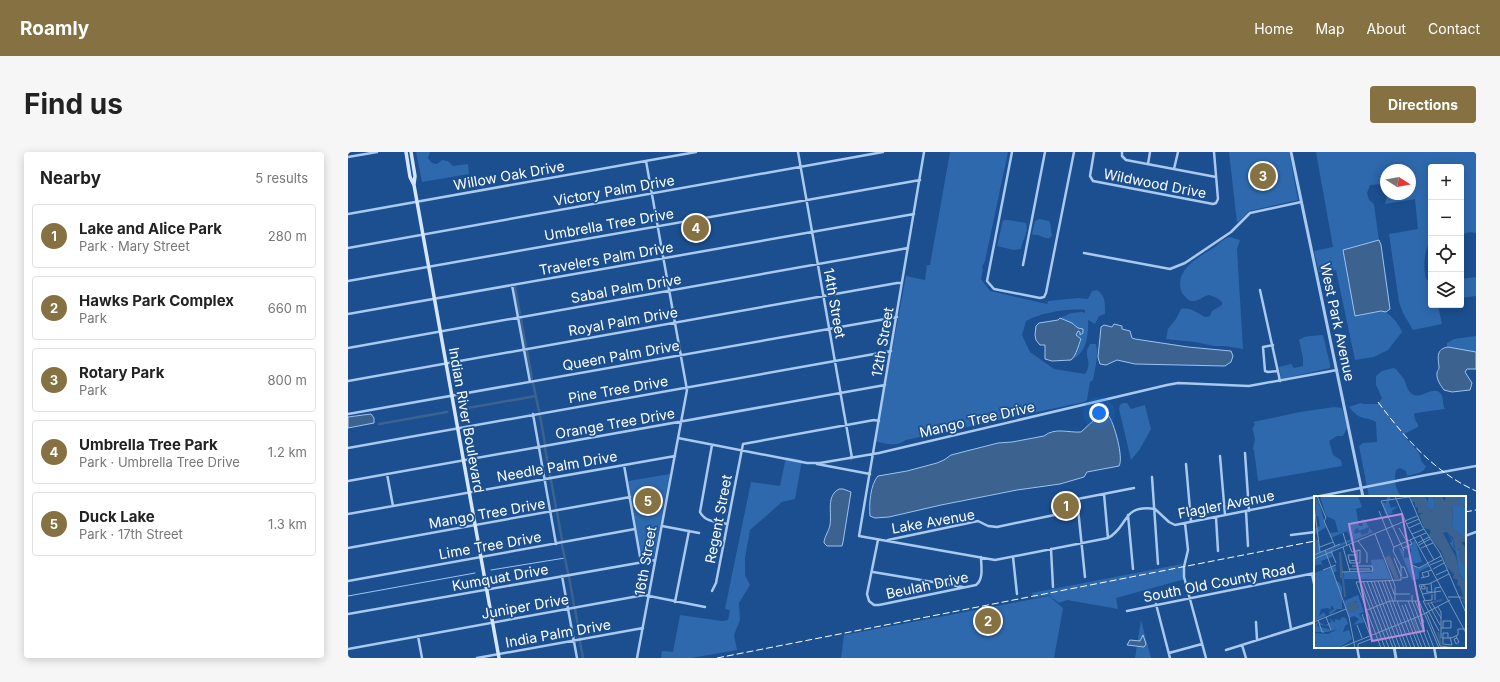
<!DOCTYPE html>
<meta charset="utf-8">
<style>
:root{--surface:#fff;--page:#f6f6f6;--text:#222;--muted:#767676;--line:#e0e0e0;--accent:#857141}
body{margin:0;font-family:Inter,sans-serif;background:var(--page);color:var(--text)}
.controls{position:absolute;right:12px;top:12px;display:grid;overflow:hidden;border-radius:4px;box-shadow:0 2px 10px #0003}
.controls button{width:36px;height:36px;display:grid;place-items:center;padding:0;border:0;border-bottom:1px solid var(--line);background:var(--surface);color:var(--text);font:20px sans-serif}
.compass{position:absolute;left:1032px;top:12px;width:36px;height:36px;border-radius:50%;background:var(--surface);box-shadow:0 2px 10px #0003;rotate:101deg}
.you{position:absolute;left:751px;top:261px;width:14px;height:14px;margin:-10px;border:3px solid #fff;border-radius:50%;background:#1a73e8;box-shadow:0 0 0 6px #1a73e833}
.badge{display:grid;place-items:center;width:26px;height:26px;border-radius:50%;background:var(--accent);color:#fff;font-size:13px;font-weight:700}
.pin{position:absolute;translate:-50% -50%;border:2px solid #fff;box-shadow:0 1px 4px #0006}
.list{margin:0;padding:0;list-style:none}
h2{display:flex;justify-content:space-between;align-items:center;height:52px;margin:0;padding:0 16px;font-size:17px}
h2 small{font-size:13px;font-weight:400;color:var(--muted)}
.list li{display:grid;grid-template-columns:26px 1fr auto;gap:12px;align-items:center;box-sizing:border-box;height:64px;margin:0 8px 8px;padding:0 8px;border:1px solid var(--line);border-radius:4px}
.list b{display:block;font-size:15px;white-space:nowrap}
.list p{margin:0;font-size:13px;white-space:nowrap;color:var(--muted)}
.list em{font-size:13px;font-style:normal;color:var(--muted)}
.icon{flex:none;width:22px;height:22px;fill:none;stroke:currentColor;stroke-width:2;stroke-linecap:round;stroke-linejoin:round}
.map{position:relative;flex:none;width:1128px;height:506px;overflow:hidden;border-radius:4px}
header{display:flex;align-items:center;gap:24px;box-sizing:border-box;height:56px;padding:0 20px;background:var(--accent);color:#fff}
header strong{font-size:19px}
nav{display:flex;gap:22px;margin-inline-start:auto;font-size:14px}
.intro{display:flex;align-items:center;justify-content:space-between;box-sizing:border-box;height:96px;padding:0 24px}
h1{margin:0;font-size:28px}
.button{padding:10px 18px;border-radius:4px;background:var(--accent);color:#fff;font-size:14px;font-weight:700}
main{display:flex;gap:24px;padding:0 24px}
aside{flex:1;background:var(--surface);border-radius:4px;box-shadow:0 2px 10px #0003}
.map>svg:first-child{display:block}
.green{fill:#2e69ad}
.water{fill:#3c6290;stroke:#9cc4f0}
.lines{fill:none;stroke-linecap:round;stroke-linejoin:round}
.stream{stroke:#9cc4f0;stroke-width:1}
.canal{stroke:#3c6290;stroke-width:2.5}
.minor{stroke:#a9c9ee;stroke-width:2.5}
.tertiary{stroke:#a9c9ee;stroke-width:3}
.secondary{stroke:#d6e6fa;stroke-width:3.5}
.rail{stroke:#fff;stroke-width:1;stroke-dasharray:7 3;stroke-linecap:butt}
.labels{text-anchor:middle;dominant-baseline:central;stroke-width:3.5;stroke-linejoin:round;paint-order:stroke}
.street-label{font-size:14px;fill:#fff;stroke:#1b4f8f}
.inset-river{fill:none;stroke:#3c6290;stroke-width:2}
.inset-road{fill:none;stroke:#7695bc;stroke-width:1}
.view{fill:#b68bdc;fill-opacity:0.15;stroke:#b68bdc;stroke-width:2}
.inset-edge{fill:none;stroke:#fff;stroke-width:2}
</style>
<header>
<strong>Roamly</strong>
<nav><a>Home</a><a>Map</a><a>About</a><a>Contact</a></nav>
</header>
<div class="intro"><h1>Find us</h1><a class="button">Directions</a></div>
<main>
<aside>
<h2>Nearby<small>5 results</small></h2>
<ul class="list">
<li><span class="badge">1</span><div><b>Lake and Alice Park</b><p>Park · Mary Street</p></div><em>280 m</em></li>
<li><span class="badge">2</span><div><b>Hawks Park Complex</b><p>Park</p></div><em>660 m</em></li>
<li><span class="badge">3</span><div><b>Rotary Park</b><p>Park</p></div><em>800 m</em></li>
<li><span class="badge">4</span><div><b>Umbrella Tree Park</b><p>Park · Umbrella Tree Drive</p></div><em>1.2 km</em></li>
<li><span class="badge">5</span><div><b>Duck Lake</b><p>Park · 17th Street</p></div><em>1.3 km</em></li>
</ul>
</aside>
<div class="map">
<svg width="1128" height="506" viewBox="0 0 1128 506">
<rect width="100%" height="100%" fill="#1b4f8f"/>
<!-- green -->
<path class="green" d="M68 0H82L80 6 84 11 89 12 94 8 100 9 105 14 120 12 121 22 74 30Z
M602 0H660L637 109 634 115 635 117 633 127 642 139 699 152 700 149 730 146 740 147 744 139 749 138C758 144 757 152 757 162L751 164 747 172 740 168C741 183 738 202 723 208 729 202 730 194 733 187L728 183 730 179 735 181 724 171 712 166 723 161 735 160 737 161V158C721 156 692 161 678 169L674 183 682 200 706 217 737 222C744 212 738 207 739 198 740 196 741 194 742 192H748C751 204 747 216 745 228L742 230 739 248 736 250 558 288C549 295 537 292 527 289L558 124 577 128 579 113H582Z
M881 0H941L950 48 901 59 889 71Z
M968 0H1128V81L1122 80 1113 83V15H1083V87C1076 99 1075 113 1078 127L1083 130V153H1090L1094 172 1065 178 1055 161 1051 150 1041 82 1070 77 1067 47 1037 52 1040 42H1062V18H1038V37L1034 32 1022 33 1019 41 1021 48 1026 52 1031 89 996 98 1033 159C1043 161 1050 171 1054 180L1040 198 1026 205 1007 208 988 118 971 120 966 99 985 95Z
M355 67 358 82 340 85 338 70Z
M691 67 701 69C704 74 702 78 704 83L702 86C695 87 692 82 685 83L684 82 687 69Z
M655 68H661L678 71C681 81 674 88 673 97L666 98 649 94Z
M882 85 892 88 889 97 895 197 877 194H866L847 190 818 187 820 177 828 167 833 157C843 155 849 161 857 165L862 164 864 159 874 153V150L869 146 861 143C856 144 849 150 843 149 840 148 836 144 834 141 825 118 851 105 867 95 872 91 875 87 882 85Z
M1128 125V144L1113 146V127Z
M975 183 982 212V216L933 227 931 215 943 212 946 216 955 214V206L951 188C957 183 967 184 975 183Z
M1128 184V200L1099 195V191L1106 187Z
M1045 216 1048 217C1050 220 1053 223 1056 227 1058 231 1059 238 1063 241 1072 250 1085 232 1093 242 1096 246 1094 252 1097 257L1068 261 1066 262 1067 268 1070 272V275L1056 282C1059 290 1065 293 1070 300 1074 306 1071 309 1078 314L1076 318 1071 321 1059 324 1058 319 1052 316 1048 318C1046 327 1047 336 1052 343L1060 345H1021L1011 294 1015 291 1029 290 1028 270C1015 263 1013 270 1001 255L1012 251 1016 252H1030L1034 246 1028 233V224L1034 219Z
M775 251H779L783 257 797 253 803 277 792 297 783 308 771 257 772 253Z
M986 255 994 256 999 276 995 284H989L981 289 985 303 993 308 994 314 910 329 906 298 905 297 907 287 904 275 905 276 907 272 905 270 952 260Z
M438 305 454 308 447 347 434 350 402 378 397 406V423L402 433 391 451 392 468 386 483 389 498 343 506H313L314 499 325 500 332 463 374 469 380 468 382 458 377 457 403 330 432 334Z
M322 322 306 405 294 408 280 329Z
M724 349 728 350V358L709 360 707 358 708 353Z
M834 412 837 427 768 446 770 457 719 448 711 451 701 443 686 446 684 441Z
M701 444 715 456 706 506H493L496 483Z
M793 468 803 506H787Z"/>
<!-- water -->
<path class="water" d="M1031 88 1033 93 1042 157 1038 160 1033 159 1007 164 995 98Z
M712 166 724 171 730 176 735 177V181L732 183V180L730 179 728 183 733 187C730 194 729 202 723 208L704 209 697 207V193H692L688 188 687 183 688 174 691 171 710 168Z
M766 172 774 174V177L782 179 784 186 787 187 840 195 883 199 885 204 883 210 877 214 787 212 769 208 758 213 752 212 750 205 753 175 756 173 764 175Z
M1100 195 1128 200V217H1119L1117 220 1124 231 1122 238 1104 240 1096 238C1093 234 1088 227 1089 221 1090 216 1091 219 1091 215 1090 205 1088 197 1100 195Z
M23 262 26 266V271L0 276V265Z
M760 263C766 270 776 306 771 314L739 320 736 325 712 332 669 338 593 353 541 365 527 366 522 364C521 353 522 333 530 324L559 319 589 311 596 308 603 303 650 291 664 290 696 284C707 275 721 281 733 280L746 268Z
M491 337H495L503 340 495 390 494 394H479L476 391C476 385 481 379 482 373 484 360 478 344 491 337Z
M795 483 798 492 796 495 779 493 782 488 792 489Z"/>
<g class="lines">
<!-- stream -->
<path class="stream" d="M143 418 217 406
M0 444 127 421"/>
<!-- canal -->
<path class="canal" d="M167 135 172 162
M173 167 178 195
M179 199 184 227
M185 231 191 259
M114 257 188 244
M192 264 197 292
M31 272 99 260
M197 296 202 324
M203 328 208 356
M209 360 214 388
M214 393 220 421
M221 425 226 453
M227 457 232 486
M232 490 235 506"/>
<!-- minor -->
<path class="minor" d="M450 0 504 306
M576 0 511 384 647 408 760 386C781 375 773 352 807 357L821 370 827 373 1078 323 1128 314
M664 0 639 129 646 137 692 146 696 145 698 141 726 0
M746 0 742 24 745 29 865 52 868 51 870 47 866 0
M774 0V4L778 8 868 25
M0 5 29 0
M800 12 802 0
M826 17 830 0
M0 62 348 0
M0 96 535 0
M736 101 822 117 837 111 883 80 902 61 953 50
M675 113 697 0
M0 129 572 28
M164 133 182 230
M912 138 932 229
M0 162 566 62
M925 193 915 195 917 219 920 220 930 219
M0 196 560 96
M0 229 549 131H554
M0 262 549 165
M185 262 208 392
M330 286 459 311H472L531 301 819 233 830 231 901 234 989 218
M364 293 352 360C357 370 369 370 379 372
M0 296 543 199
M897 301 901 359
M872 304 877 363
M469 312 522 322
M838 312 843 369
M276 313 293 410
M39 322 45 354
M804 325 810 412
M0 329 537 233
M756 342 760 386
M729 347 737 425
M898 359 900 394
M0 362 327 304
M707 363 706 355 709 351 786 336
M780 363 785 417
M868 365 870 399
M837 371 840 398 836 415V425L858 506
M314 374 351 381
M943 383 967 380
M1117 384 1128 380
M530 388 519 442 521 449 526 453H531L628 433C636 427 633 414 633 405
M540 388 630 369 640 374 649 375 730 358
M0 396 282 345
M703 397 705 435
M665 405 669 442
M525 420 615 435
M964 422 967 436
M214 424 229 506
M0 429 287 377
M364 439 368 431 395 292 526 268 531 269
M937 442 943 477
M327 450 341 379
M808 452 822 506
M779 459 967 421
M0 462 307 408
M908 470 909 488
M70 484 74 506
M894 493 898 506
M1009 495 1011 506
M1086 495 1088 506
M0 497 296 443 357 455
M878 498 967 470
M821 501 854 492
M129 506 295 476
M289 506 339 238 298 9"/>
<!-- tertiary -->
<path class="tertiary" d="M943 0 1015 345
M1046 495 1048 506"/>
<!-- secondary -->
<path class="secondary" d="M58 0 62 25 66 33 151 506
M63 0 67 24 66 32"/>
<!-- rail -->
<path class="rail" d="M1030 250C1057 286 1086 320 1128 339
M1117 360 1128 358
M369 506 967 389"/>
</g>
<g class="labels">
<!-- street labels -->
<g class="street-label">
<text transform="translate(161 23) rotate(-10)">Willow Oak Drive</text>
<text transform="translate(807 31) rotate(11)">Wildwood Drive</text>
<text transform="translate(266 38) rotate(-10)">Victory Palm Drive</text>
<text transform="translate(261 72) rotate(-10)">Umbrella Tree Drive</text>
<text transform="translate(258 106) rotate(-10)">Travelers Palm Drive</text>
<text transform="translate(278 136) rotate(-10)">Sabal Palm Drive</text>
<text transform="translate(487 151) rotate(80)">14th Street</text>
<text transform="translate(275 169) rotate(-10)">Royal Palm Drive</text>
<text transform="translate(990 170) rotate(78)">West Park Avenue</text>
<text transform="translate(534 190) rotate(-80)">12th Street</text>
<text transform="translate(273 203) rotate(-10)">Queen Palm Drive</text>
<text transform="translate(270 237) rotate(-10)">Pine Tree Drive</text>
<text transform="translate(629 267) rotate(-13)">Mango Tree Drive</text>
<text transform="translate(119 268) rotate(80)">Indian River Boulevard</text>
<text transform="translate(267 271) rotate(-10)">Orange Tree Drive</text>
<text transform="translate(209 314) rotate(-10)">Needle Palm Drive</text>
<text transform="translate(878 352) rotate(-11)">Flagler Avenue</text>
<text transform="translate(139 361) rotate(-10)">Mango Tree Drive</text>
<text transform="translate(370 367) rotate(-79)">Regent Street</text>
<text transform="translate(585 369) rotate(-10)">Lake Avenue</text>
<text transform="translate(142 393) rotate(-10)">Lime Tree Drive</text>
<text transform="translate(297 409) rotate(-80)">16th Street</text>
<text transform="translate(152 425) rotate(-10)">Kumquat Drive</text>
<text transform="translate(871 430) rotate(-11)">South Old County Road</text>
<text transform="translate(579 433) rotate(-12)">Beulah Drive</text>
<text transform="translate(177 454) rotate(-10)">Juniper Drive</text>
<text transform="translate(210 481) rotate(-10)">India Palm Drive</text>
</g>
</g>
<!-- overview -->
<g transform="translate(966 344)">
<rect width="152" height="152" fill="#1b4f8f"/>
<path d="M1 0 5 7 12 31 0 39V33L6 30 4 20H2ZM6 0H44L48 11 42 13 45 30H49L47 24 50 23 55 31 45 35 44 32 41 33 40 38 46 36 48 39 54 37 55 32 59 36 20 53 18 61 7 65 9 71 7 68 0 70 1 43 4 44 6 56 37 43 33 35 17 42 15 37 24 36 21 24 12 20ZM73 0H77L75 6 77 12 84 10 78 15 79 17 72 20 67 6 72 7ZM108 0H111L114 6V0H119L121 9 119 14H115ZM146 0H152V43L138 32 139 10 143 6 145 10V8L149 9 145 5ZM128 36 136 47 138 45 133 37 139 44 140 52 146 54 145 62 152 71V87L145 77 142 56ZM101 44 108 66 98 68 104 72 114 67 116 70 105 76V83L98 84 84 50 90 56V62L97 61V53H90ZM69 63 77 83H30V76L58 77 57 64ZM21 70 23 75 19 77 22 86H25L28 91V113H23L16 119 15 116 20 113 18 109 16 114 14 112 7 113 5 120 10 116 12 120 0 125V77ZM44 99 50 116 45 118 51 126 39 129 45 123 40 120 35 122 30 105ZM42 105 45 111 37 116 34 108ZM28 121 32 122 34 128 37 126 31 130 29 136 35 134 38 143 25 152H0V137L14 138 24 133 14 136H0L1 128 4 126 3 130 18 134 15 130 6 129 5 126 11 129 17 126 16 122 21 127V123L26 124Z" fill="#2e69ad" fill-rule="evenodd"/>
<path d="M96 0H109L117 15 121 10 119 0H128L131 6V0H146V6L151 9 150 11 143 8 139 10 138 31 152 43V46H147L152 52V73L145 62 146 53H141L139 42 133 36 129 37 142 61 146 79 152 87V110L148 105 150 103H145L149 100 146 90 143 89 144 84 139 82 140 78 133 71 127 55 115 40 117 34 110 32 105 19 109 17H104V12L101 11V6H98ZM75 59 78 64 85 83H81L71 62ZM33.5 111a5.5 5.5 0 1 1 11 0a5.5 5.5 0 1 1-11 0Z" fill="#3c6290"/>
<path class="inset-river" d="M26 56 27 82M26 57 31 101M111 108 128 104M99 123 105 138M124 136 127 149"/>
<path class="inset-road" d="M3 0 12 22 10 25 21 50M81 0 93 29 152 137M95 0 108 30 126 57 152 117M0 9 6 56M65 15 80 52 79 55 87 70V84L42 86 67 152M93 28 105 23M85 32 92 44M95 32 106 27M29 37 33 50M61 38 81 90V105M98 38 110 33M106 39 120 64M44 45 53 57V67M104 47 115 41M35 49 38 56 46 54V67H36L34 59H43M105 49 116 43M6 51 19 46M29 51 36 76M80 51 112 37M89 52 98 48 96 44M107 52 119 47M11 54 35 121 41 152M17 55 22 67M90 55 67 5 95 1M0 59 26 48M80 62 87 80M0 63 103 20M35 65 43 64V54M98 69 105 72 127 60M116 69 128 64M87 71H90L94 81 88 82M35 73H56M119 73 130 67M9 74 22 69M28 76 59 75 58 70H38M122 79 133 74M107 82 115 80 114 76M110 82 108 77 118 74M75 84 80 98H96M46 85 71 152M49 85 75 152M53 85 79 152M57 85 82 152M60 85 86 152M64 85 90 152M68 85 93 152M71 85 97 152M107 90H111V93H108ZM113 91V96H118L117 87M108 98 127 95M118 98V104L109 105 125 135M98 99V105L116 152M134 101H147M121 104V92L127 91M83 105 101 152M94 105 112 152M101 105 110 126 107 128M111 105 105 89 115 88 135 78M117 106 127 122M114 107 126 129M91 108 108 152M88 109 105 152M124 111 127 116V142M53 114 76 105H105L125 152M112 116 127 152M48 118 56 139M12 121 17 134M4 124 8 136H10M0 126 32 113M43 129 48 142M127 132H137V125H129V132M113 134 120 152M142 140 145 146 142 148 140 143 143 142M128 142H137L144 139V133H152M134 142V137H129V148L138 149 136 141M127 150 142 152M26 152 108 119 136 104M44 152V148L57 143"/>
<path class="view" d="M88 18 110 135 58 145 35 28Z"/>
<rect width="152" height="152" class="inset-edge"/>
</g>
</svg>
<div class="controls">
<button>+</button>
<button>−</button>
<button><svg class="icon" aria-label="locate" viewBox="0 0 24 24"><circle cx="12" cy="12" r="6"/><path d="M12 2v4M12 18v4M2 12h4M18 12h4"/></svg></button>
<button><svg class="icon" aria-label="layers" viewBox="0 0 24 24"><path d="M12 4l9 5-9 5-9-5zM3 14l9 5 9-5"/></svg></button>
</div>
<svg class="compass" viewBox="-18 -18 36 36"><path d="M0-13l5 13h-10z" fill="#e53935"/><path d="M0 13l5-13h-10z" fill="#767676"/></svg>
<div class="you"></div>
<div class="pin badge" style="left:718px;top:354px">1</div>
<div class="pin badge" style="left:640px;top:469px">2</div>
<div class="pin badge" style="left:915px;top:24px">3</div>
<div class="pin badge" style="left:348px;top:76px">4</div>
<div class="pin badge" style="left:300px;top:349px">5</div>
</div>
</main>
